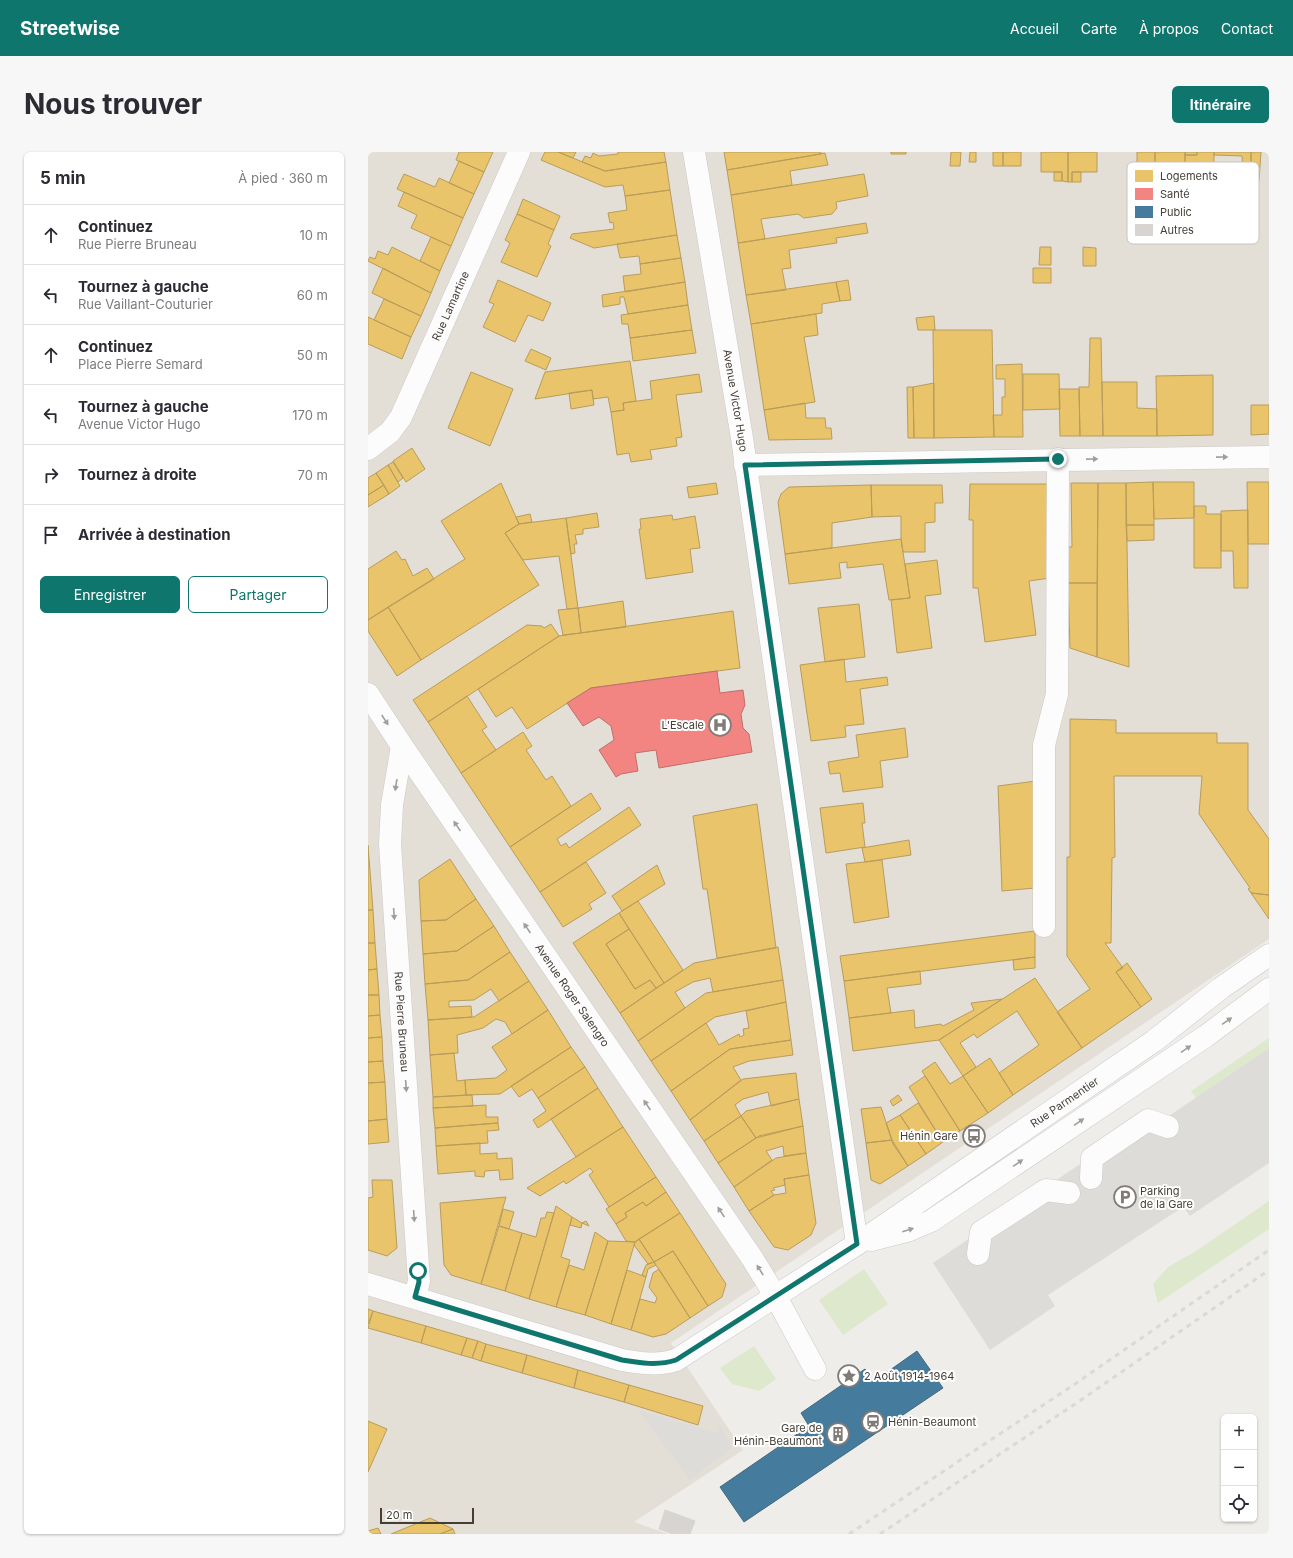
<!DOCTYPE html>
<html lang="fr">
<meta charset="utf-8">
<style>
:root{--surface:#fff;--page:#f7f7f7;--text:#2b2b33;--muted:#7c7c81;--line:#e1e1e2;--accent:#0f766e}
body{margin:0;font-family:Inter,sans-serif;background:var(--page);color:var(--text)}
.controls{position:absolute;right:12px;bottom:12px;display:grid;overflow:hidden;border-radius:6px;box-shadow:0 1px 3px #0004}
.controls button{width:36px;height:36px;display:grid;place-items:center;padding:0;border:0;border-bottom:1px solid var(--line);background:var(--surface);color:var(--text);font:20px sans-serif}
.scale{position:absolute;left:12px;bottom:10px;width:94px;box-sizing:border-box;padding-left:4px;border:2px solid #443e37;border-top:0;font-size:11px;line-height:14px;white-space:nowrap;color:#443e37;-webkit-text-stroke:3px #fff;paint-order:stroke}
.stop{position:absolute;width:12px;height:12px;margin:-9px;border:3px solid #0f766e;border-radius:50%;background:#fff}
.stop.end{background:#0f766e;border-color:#fff;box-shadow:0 1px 4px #0008}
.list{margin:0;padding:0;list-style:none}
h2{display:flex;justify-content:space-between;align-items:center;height:52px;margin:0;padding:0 16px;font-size:17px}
h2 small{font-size:13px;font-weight:400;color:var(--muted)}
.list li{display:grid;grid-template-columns:26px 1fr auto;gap:12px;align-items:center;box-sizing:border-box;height:60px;padding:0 16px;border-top:1px solid var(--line)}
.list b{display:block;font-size:15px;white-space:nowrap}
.list p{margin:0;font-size:13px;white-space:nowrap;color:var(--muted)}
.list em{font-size:13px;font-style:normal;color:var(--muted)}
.actions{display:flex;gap:8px;padding:12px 16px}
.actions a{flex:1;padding:9px 0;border:1px solid var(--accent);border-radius:6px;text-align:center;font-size:14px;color:var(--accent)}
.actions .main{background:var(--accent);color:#fff}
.icon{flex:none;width:22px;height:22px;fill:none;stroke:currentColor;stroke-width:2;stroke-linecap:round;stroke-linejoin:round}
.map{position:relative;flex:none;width:901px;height:1382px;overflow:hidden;border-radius:6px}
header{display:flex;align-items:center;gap:24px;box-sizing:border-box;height:56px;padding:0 20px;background:var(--accent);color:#fff}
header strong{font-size:19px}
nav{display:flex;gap:22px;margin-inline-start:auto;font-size:14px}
.intro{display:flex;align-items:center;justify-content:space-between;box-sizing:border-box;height:96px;padding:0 24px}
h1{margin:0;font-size:28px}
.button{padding:10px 18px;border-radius:6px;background:var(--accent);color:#fff;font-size:14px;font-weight:700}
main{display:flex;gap:24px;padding:0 24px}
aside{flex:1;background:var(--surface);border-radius:6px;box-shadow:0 1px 3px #0004}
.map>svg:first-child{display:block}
.residential{fill:#e3dfd7}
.green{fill:#dee8cc}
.parking{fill:#dedcd9}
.homes{fill:#e9c46a;stroke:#b89c5b}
.health{fill:#f28482;stroke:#be6f6c}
.public{fill:#457b9d;stroke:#45697e}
.building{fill:#d7d4d1;stroke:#d7d4d0}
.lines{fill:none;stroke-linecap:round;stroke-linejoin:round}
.minor-casing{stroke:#cbc9c6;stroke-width:23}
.minor{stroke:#fdfcfc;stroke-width:22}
.rail{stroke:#d9d9d8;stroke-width:3;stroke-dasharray:5 5;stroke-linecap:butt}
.oneway{fill:#a09d9a}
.route{stroke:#0f766e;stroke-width:5}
.labels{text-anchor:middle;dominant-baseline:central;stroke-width:4;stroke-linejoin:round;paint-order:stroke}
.street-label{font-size:11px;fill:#443e37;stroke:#fff}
.poi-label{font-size:11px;fill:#443e37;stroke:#fff;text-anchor:end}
.key{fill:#fff;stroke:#c7c5c3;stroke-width:1}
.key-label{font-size:11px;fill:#443e37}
</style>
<header>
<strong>Streetwise</strong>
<nav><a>Accueil</a><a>Carte</a><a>À propos</a><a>Contact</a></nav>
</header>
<div class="intro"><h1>Nous trouver</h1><a class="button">Itinéraire</a></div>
<main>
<aside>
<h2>5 min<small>À pied · 360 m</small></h2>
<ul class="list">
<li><svg class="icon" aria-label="ahead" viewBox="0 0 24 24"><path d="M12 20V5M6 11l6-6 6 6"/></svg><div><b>Continuez</b><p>Rue Pierre Bruneau</p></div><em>10 m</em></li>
<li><svg class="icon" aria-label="left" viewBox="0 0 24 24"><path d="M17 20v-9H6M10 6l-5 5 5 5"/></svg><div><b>Tournez à gauche</b><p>Rue Vaillant-Couturier</p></div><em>60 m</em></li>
<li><svg class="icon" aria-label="ahead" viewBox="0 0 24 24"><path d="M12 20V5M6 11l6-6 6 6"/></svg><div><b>Continuez</b><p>Place Pierre Semard</p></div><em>50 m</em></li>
<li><svg class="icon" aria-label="left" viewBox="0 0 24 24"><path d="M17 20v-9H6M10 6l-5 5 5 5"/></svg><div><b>Tournez à gauche</b><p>Avenue Victor Hugo</p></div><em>170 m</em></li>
<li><svg class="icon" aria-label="right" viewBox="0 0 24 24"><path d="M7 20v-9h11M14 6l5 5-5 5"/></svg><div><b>Tournez à droite</b></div><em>70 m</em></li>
<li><svg class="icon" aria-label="arrive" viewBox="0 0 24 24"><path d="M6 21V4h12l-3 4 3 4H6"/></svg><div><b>Arrivée à destination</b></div></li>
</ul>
<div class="actions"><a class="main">Enregistrer</a><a>Partager</a></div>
</aside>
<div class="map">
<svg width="901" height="1382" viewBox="0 0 901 1382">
<rect width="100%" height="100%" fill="#efedea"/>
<!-- residential -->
<path class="residential" d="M0 0H901V787L303 1191 375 1298 266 1370 300 1382H0Z"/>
<!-- green -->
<path class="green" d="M901 886V896L828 946 823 939Z
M901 1049V1077L790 1151 785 1132 800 1115 828 1099Z
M496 1117 520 1152 475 1183 451 1148Z
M386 1194 408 1227 391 1239 364 1232 352 1216Z"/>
<!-- parking -->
<path class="parking" d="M901 896V1011L822 1064 815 1055 680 1143 687 1154 622 1198 565 1111 721 1006 792 970Z
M270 1258 350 1281 352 1273 364 1296 322 1328Z"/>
<!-- homes -->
<path class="homes" d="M91 0H125L116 20 88 8Z
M177 0H190L237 19 298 10 302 38 257 44 255 33 237 35 173 8Z
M190 0H208L205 6Z
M250 0H296L298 10 237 19 214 10 217 4 223 6 225 1 231 4 250 2Z
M356 0H453V2L359 18Z
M523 0H538V2H523Z
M583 0H593L592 14H582Z
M602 0H608V10H601Z
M625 0H635V14H625Z
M635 0H653V14H635Z
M673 0H700V30L694 29V20H673Z
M700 0H729V20H704V30H700Z
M769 0H787V18H769Z
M787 0H817V17L787 16Z
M817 0H829V3H817Z
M829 0H846V17H817V3H829Z
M846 0H883V21H875L874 4 846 3Z
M883 0H893L891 29H883Z
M457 1 460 13 422 19 424 33 363 43 359 18Z
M91 9 116 20 106 42 81 31Z
M686 20H694V29H686Z
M704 20H713V30H704Z
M36 22 67 35 71 26 106 42 95 66 29 37Z
M496 22 500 44 468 50 469 56 464 62 436 66 430 62 393 67 397 87 370 91 363 43Z
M302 38 309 83 226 96 202 86 204 82 246 77 245 70 242 71 240 61 259 58 257 44Z
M36 40 95 66 83 94 43 76 49 63 30 54Z
M155 47 192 64 186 78 149 62Z
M149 62 186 78 180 92 183 94 169 125 133 110 142 91 137 88Z
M498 71 500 81 468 86 469 91 421 98 423 116 414 117 418 138 378 143 370 91Z
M309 83 313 106 272 112 271 104 252 106 249 92Z
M63 85 83 94 72 119 52 109Z
M24 95 72 119 63 141 0 109 2 105 7 107 10 99 20 103Z
M672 95H683V113H671Z
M715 95 728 96V114H715Z
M313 106 317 130 257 140 255 124 273 122 272 112Z
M15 116 63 141 53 164 4 141Z
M665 116H683V131H665Z
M130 128 183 151 175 169 160 163 147 190 115 175 126 152 121 150Z
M480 128 483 148 472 149 468 130Z
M317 130 320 153 260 162 256 145H252V152L235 155 234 143Z
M468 130 472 149 454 152V161L383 172 378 143Z
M16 147 53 164 43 185 6 168Z
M320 153 324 178 262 186 260 172H254L253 163Z
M448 162 450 183 436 185 447 250 396 258 383 172Z
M566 164 567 178H550L548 166Z
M0 165 43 185 34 207 0 192Z
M324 178 328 201 265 209 262 186Z
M565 178H624L626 285 566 286Z
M722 186H733L735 284H712L711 235H721Z
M163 197 183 206 178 218 157 209Z
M262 209 268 249 255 251 256 258 243 260 240 245 225 247 224 238 167 247 177 220Z
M654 212 655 285H626L625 263H634V245H637V227H628V213Z
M103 220 145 237 122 294 80 276Z
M331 222 334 240 308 243 314 285 308 286 309 294 282 298 284 307 263 310 261 301 249 303 243 260 256 258 255 251 284 247 282 229Z
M655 222H691L692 257 655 258Z
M845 223V283L789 284 788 224Z
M734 230H769V256L789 257V284H735Z
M566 231V286H546L545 235Z
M539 235H545L546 286H540Z
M691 237H711L712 284H692Z
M224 238 226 253 203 257 201 241Z
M437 251 438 266H457L458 276H463L464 287 401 288 396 258Z
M883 253H901V282L883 283Z
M44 296 57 317 38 330 25 309Z
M25 310 35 326 30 330 20 313Z
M20 313 32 334 21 342 8 321Z
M8 321 16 333 0 343V326Z
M785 330 786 373H758V331Z
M785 330H826V366L786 367Z
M879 330H901V392H880Z
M133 331 151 372 137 381 171 433 53 508 20 455 97 407 73 369Z
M348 331 350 342 321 346 319 335Z
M703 331H730L729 431H700L699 395H704Z
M730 331H758L761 515 729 505Z
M602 332H681L682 426 661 429 668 483 617 490 610 436H605V368H601Z
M16 333 21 342 0 355V343Z
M503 333 504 365 464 371V396L417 402 410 350 413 342 421 335Z
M503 333H574L575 351H567V370L557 371V400H535L533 387V364L504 365Z
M826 354H838V362H853V416H826Z
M880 358V436H866L865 399H853V359Z
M229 361 231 375 215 377V382L207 383 209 392H206L207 401 203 402 198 366Z
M162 362 164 370 151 372 148 365Z
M304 363 305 368 327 364 332 396 322 397 325 420 278 427 271 377H273L272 367Z
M198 366 210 456 199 457 191 404 155 408 137 381 151 372Z
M758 373H786V388L759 389Z
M533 387 542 446 521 448 515 412 479 416V410L471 411 473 426 421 432 417 402Z
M28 399 34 408 37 407 45 424 59 416 66 427 0 468V417Z
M569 408 573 442 557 444 564 496 529 501 523 448 542 446 537 412Z
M700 431H729V505L702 496Z
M255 449 258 475 213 481 210 456Z
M491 452 497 505 457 510 450 456Z
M20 455 53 508 29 524 0 479V468Z
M210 456 213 481 195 483 190 458Z
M365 459 372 516 223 536 159 577 144 555 128 565 110 537 191 484Z
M183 472 191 484 60 570 45 548 159 473 174 474 176 476Z
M476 507 478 530 519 525 520 533 492 537 496 572 477 574 478 585 443 589 432 513Z
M99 544 119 575 114 578 128 598 93 621 60 570Z
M702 567 748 568V581H849V591H880V658L901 687V743L883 741 880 737 882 736 831 662 834 624H746L747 705 744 706 743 791H737L755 816 748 820 773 855 714 896 689 860 722 837 699 804V705H702Z
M537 576 540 605 512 609 515 635 475 640 472 621 462 622 460 610 491 605 488 583Z
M155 580 164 594 158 598 178 628 184 624 203 654 142 695 93 621Z
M668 629 667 736 634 739 630 634Z
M223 641 233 657 189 687 193 694 198 691 201 696 261 655 273 673 172 740 142 695Z
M495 651 497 671H494L497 695 458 701 452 656Z
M389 652 408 796 349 806 339 737H335L325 664Z
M541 688 543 703 497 710 494 696Z
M0 693 5 758H0Z
M82 707 108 747 78 768 53 769 51 728Z
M514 708 521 765 486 771 478 712Z
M218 710 238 741 221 752 224 757 195 775 172 740Z
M289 713 297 732 254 759 244 744Z
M883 741 901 743V767Z
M108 747 126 774 89 799 55 802 53 769 78 768Z
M270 749 315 818 296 831 251 761Z
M0 758H5L7 791H0Z
M251 761 261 777 238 792 267 837 282 828 288 836 252 861 205 791Z
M126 774 142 800 100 828 57 832 55 802 89 799Z
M261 777 296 831 288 836 282 828 267 837 238 792Z
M667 779V805L476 829 472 804Z
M0 791H7L9 817 0 818Z
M410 795 415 828 345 840 342 826 325 830 307 840 317 856 270 889 252 861 326 811Z
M142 800 161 829 131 849 123 837 106 848 81 849V855L103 854 104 865 60 868 57 832 100 828Z
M667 805V816L646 818 645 808Z
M759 811 784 847 773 855 748 820Z
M9 817 11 843H0V818Z
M552 819 553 832 519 836 523 861 481 866 476 829Z
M667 826 714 896 645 943 631 921 671 893 649 859 609 886 606 882 592 891 608 915 595 924 571 888Z
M415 828 418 850 347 865 283 909 270 889 338 841Z
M161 829 180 858 144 882 137 870 128 867 115 876 89 883 90 901 62 903 60 868 106 865Z
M0 843H11L12 863 0 864Z
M634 847 571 888 485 899 481 866 546 858 547 876 573 872 575 874 606 858 603 851Z
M418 850 423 888 362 897 303 939 283 909 338 871 351 893 371 882 372 885 376 883 375 877 381 876 378 859Z
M180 858 203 895 132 942 98 943 97 928 128 926 139 918 124 895Z
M12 863 14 885 0 886V864Z
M14 885 15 909 0 910V886Z
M423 888 425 903 381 909 365 915 373 928 322 968 303 939 362 897Z
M203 895 217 915 170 946 164 937 151 945 143 934Z
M86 901 89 929 97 928 98 943 65 945 62 903Z
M622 906 645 943 620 961 595 924Z
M15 909 17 930 0 931V910Z
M567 910 582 932 595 924 620 961 592 979 554 919Z
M217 915 230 936 170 976 165 968 178 959 170 946Z
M428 921 431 947 403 954 400 940 375 947 367 953 373 964 336 989 322 968 375 927Z
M557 924 592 979 575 990 541 935Z
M17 930 19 967 0 969V931Z
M230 936 255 975 208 1005 183 967Z
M104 943 105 954 65 956V945Z
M530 943 534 948 525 954 522 949Z
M431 947 435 974 388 986 373 964 378 959Z
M550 951 575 990 558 1002 532 963Z
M118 953V965H130V971L67 976 65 956Z
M513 955 524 988 498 991 493 957Z
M532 963 558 1002 540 1014 525 992 518 971Z
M373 964 388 986 350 1011 336 989Z
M19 967 21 990 0 992V969Z
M130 971 131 978 119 979 120 991 68 994 67 976Z
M435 974 438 1001 416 1004 415 994 398 999 404 1008 366 1035 350 1011 391 984Z
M255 975 288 1025 241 1055 221 1023 225 1020 222 1016 198 1032 196 1029 172 1044 159 1036Z
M524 988 540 1014 512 1032 503 1028 498 991Z
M112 991V1002L129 1001V1007L144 1006 145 1027 132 1028 131 1018 117 1019 116 1025 107 1024V1019L70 1022 68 994Z
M438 1001 441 1023 416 1027 417 1033 405 1036 407 1038 403 1039 406 1043 381 1059 366 1035 408 1006Z
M441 1023 448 1071 443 1083 420 1098 406 1095 381 1059 406 1043 418 1041 416 1027Z
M288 1025 298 1040 278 1054 275 1050 257 1061 259 1065 248 1072 238 1057Z
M4 1028H24L29 1096 19 1104 0 1098V1046L5 1045Z
M298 1040 312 1061 267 1090 258 1089 248 1072 259 1065 257 1061 275 1050 278 1054Z
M138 1045 113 1132 83 1123 76 1113 72 1051Z
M188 1054 204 1065 193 1105 202 1108 188 1155 161 1147Z
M135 1057 146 1060 141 1077 131 1074Z
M179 1060 186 1061 161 1147 137 1139 154 1081 168 1085 173 1066H177Z
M312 1061 358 1132 354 1145 340 1154 305 1099 286 1110 271 1087Z
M204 1065 214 1071 213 1076 202 1073Z
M218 1069 221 1074 214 1071Z
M131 1074 154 1081 137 1139 113 1132Z
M227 1080 240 1089 217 1163 188 1155 201 1113 216 1118Z
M271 1087 286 1110 280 1112 266 1093 267 1090Z
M240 1089 267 1090 243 1172 217 1163Z
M305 1099 340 1154 322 1166 286 1110Z
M286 1110 288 1113 280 1117 278 1125 274 1123 278 1113Z
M291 1117 322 1166 298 1182 285 1185 263 1178 272 1147 287 1151 289 1146 281 1135 285 1121Z
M259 1118 278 1125 263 1178 243 1172Z
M0 1157 5 1159 0 1172Z
M5 1159 58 1174 53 1191 0 1176Z
M58 1174 99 1186 93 1203 53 1191Z
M99 1186 110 1189 104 1206 93 1203Z
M110 1189 118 1192 113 1209 104 1206Z
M118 1192 159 1203 154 1221 113 1209Z
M159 1203 210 1218 206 1236 154 1221Z
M210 1218 261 1233 256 1250 206 1236Z
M261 1233 335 1254 330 1273 256 1250Z
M0 1269 19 1277 0 1320Z
M62 1366 85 1377 72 1382H23Z
M10 1376 13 1382H0V1379Z
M85 1377 87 1382H72Z"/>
<!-- health -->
<path class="health" d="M349 519 352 541 375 538 377 553 373 562 375 576 381 582 384 600 291 616 288 598 267 601 270 619 253 622 248 625 231 598 246 588 243 574 231 565 215 574 199 551 223 536Z"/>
<!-- public -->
<path class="public" d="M549 1199 575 1236 376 1370 352 1335 441 1274 433 1261 497 1217 505 1230Z"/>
<!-- building -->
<path class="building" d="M297 1358 327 1369 322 1382H305L291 1377Z"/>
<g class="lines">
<!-- minor casing -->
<g class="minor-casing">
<g id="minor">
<path id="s1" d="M326 0 374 286 489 1092"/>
<path id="s2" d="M0 297 22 280 33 265 151 0"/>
<path d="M377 313 901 305"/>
<path id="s3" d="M0 542 34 594 384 1106 408 1145 447 1217"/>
<path id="s4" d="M34 594 24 653 22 692 51 1129 47 1145"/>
<path d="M676 774V593L689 542 690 307"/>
<path d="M723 1026 724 1006 780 968 800 975"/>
<path d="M503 1088 542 1078 563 1069 838 884 901 837"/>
<path d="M610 1102 613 1080 678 1038 701 1041"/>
<path id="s5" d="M0 1132 254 1208C272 1211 290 1214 308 1208L489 1092 786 889 853 836 901 803"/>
</g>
</g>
<!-- minor -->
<use href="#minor" class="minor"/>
<!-- rail -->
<path class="rail" d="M481 1382 704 1234 901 1098
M512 1382 713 1248 901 1118"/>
</g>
<!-- one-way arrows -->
<defs><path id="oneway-solid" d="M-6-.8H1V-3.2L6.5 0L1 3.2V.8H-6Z"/></defs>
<g class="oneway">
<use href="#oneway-solid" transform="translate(854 305) rotate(-1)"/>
<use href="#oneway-solid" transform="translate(724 307) rotate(-1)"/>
<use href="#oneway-solid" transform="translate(17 568) rotate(57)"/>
<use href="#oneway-solid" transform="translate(28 633) rotate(99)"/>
<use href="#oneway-solid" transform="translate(89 674) rotate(-124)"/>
<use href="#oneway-solid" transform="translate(26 762) rotate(86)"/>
<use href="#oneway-solid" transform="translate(159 776) rotate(-124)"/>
<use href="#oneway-solid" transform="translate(859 869) rotate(-35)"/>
<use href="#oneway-solid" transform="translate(818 897) rotate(-34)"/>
<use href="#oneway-solid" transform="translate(38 934) rotate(86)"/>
<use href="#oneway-solid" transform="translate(279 953) rotate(-124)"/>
<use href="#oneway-solid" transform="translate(711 970) rotate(-34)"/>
<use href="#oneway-solid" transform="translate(650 1011) rotate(-35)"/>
<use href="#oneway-solid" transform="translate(353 1060) rotate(-124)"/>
<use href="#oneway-solid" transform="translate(46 1064) rotate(86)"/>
<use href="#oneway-solid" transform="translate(540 1078) rotate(-17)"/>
<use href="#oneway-solid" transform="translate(392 1118) rotate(-122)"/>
</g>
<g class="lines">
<!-- route -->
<path class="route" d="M50 1119 51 1130 47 1145 254 1208C272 1211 290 1214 308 1208L489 1092 377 313 690 307"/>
</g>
<!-- icons -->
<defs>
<g id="hospital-ring" transform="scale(1.15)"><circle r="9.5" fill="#fff" stroke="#807b76" stroke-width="1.5"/><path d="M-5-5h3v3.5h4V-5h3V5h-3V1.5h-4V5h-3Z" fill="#807b76"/></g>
<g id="bus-ring" transform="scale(1.15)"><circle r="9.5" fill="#fff" stroke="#807b76" stroke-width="1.5"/><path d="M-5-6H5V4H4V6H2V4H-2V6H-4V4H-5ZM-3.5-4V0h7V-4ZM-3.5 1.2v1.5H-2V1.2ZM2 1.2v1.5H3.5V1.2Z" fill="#807b76"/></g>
<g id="parking-ring" transform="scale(1.15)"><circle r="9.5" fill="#fff" stroke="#807b76" stroke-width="1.5"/><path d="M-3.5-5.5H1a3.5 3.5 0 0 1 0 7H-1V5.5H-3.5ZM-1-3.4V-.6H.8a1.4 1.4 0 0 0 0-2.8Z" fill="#807b76"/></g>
<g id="sight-ring" transform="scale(1.15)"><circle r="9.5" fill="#fff" stroke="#807b76" stroke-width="1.5"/><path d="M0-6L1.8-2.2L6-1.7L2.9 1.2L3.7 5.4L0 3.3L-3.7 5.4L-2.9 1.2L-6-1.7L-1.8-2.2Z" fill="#807b76"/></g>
<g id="station-ring" transform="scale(1.15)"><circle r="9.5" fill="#fff" stroke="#807b76" stroke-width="1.5"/><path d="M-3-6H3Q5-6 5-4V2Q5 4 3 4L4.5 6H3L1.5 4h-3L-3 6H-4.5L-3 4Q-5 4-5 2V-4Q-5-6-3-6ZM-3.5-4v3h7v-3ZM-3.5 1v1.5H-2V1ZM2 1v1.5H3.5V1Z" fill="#807b76"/></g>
<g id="building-ring" transform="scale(1.15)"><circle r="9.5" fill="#fff" stroke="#807b76" stroke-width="1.5"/><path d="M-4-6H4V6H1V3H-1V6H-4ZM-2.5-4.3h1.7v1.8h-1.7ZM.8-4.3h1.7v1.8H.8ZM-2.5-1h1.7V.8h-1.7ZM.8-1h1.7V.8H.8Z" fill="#807b76"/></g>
</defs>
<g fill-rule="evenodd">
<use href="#hospital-ring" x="352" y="573"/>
<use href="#bus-ring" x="606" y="984"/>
<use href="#parking-ring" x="757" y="1045"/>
<use href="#sight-ring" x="481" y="1224"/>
<use href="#station-ring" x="505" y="1270"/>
<use href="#building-ring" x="470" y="1282"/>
</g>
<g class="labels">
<!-- street labels -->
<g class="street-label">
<text stroke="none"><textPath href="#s2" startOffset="168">Rue Lamartine</textPath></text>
<text stroke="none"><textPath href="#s1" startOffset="252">Avenue Victor Hugo</textPath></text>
<text stroke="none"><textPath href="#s3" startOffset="364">Avenue Roger Salengro</textPath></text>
<text stroke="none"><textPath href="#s4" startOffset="277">Rue Pierre Bruneau</textPath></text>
<text stroke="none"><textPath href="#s5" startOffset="786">Rue Parmentier</textPath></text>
</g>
<!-- poi labels -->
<g class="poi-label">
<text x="336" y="573">L'Escale</text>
<text x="590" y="984">Hénin Gare</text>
<text x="772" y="1039" text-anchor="start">Parking<tspan x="772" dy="13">de la Gare</tspan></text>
<text x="496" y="1224" text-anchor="start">2 Août 1914-1964</text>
<text x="520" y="1270" text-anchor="start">Hénin-Beaumont</text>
<text x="454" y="1276">Gare de<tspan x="454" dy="13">Hénin-Beaumont</tspan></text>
</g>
</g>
<!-- legend -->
<rect x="759" y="10" width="132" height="82" rx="6" class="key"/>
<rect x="767" y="18" width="18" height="12" fill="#e9c46a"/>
<rect x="767" y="36" width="18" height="12" fill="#f28482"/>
<rect x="767" y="54" width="18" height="12" fill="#457b9d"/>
<rect x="767" y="72" width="18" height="12" fill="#d7d4d1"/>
<g class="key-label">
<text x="792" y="28">Logements</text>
<text x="792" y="46">Santé</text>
<text x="792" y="64">Public</text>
<text x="792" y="82">Autres</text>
</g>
</svg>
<div class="controls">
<button>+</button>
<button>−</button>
<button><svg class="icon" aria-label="locate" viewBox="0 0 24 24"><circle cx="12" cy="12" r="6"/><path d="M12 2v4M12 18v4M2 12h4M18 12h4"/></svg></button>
</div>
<div class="scale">20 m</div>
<div class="stop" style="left:50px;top:1119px"></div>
<div class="stop end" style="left:690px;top:307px"></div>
</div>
</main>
